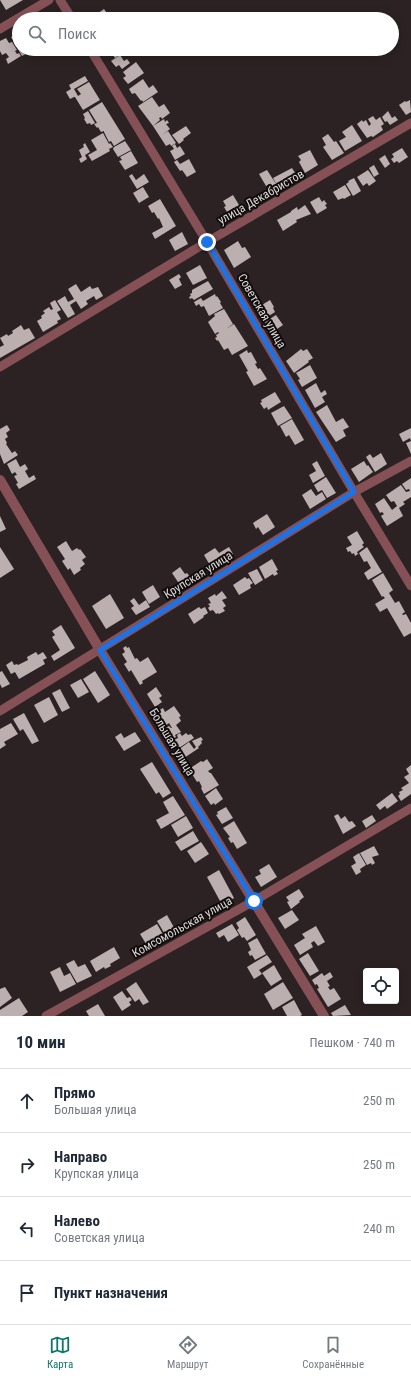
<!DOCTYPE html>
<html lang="ru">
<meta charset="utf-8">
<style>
:root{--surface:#fff;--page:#f6f6f7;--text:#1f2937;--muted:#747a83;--line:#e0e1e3;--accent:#0f766e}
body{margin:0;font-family:"Roboto Condensed",sans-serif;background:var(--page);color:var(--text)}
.controls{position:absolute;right:12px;bottom:12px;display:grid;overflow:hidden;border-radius:4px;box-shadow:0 2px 10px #0003}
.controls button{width:36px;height:36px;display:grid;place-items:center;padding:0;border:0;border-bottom:1px solid var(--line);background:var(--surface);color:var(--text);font:20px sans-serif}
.stop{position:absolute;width:12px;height:12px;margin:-9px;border:3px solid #1a73e8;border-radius:50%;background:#fff}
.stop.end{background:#1a73e8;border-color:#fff;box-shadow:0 1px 4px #0008}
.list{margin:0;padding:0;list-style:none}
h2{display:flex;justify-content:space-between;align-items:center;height:52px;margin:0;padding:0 16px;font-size:17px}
h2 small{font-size:13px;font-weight:400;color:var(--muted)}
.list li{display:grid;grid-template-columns:26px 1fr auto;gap:12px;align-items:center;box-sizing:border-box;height:64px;padding:0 16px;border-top:1px solid var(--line)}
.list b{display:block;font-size:15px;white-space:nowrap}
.list p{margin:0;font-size:13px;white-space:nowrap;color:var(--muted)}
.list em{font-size:13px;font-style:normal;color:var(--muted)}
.icon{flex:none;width:22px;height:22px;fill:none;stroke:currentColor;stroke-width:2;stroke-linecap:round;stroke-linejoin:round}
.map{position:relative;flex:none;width:411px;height:1016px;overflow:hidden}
.search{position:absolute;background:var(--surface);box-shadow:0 2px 10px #0003;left:12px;right:12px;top:12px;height:44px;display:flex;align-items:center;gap:10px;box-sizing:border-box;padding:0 14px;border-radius:22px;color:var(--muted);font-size:15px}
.sheet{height:308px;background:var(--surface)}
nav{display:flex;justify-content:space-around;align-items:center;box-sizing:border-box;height:56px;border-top:1px solid var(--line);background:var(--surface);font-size:11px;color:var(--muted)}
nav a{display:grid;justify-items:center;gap:2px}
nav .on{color:var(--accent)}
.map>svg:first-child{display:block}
.building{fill:#bcafb0}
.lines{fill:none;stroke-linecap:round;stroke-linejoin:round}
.minor{stroke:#855156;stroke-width:9}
.tertiary{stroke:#855156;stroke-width:10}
.route{stroke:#1a73e8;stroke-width:5}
.labels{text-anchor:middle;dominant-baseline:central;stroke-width:4;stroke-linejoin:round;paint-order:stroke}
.street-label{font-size:12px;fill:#dfd9d9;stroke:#110d0d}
</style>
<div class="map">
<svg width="411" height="1016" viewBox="0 0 411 1016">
<rect width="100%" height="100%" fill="#2c2223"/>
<!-- building -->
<path class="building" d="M0 0H23L6 10Z
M104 9 111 19H90Z
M19 33V49H30L31 51 22 56 11 37Z
M6 38 9 43 12 42 17 50 15 51 17 54 19 53 21 56 8 64 6 59 9 57 6 53 2 55 0 51V41Z
M109 49H123L125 51 115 58Z
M120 55 124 61 127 59 130 63 122 69 119 65 116 67 111 61Z
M136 62 144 73 128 84 123 78 126 76 123 72Z
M85 76 88 81 74 89 78 96 81 94 77 89 89 82 100 100 83 110 75 97H74L70 99 66 92 71 89 69 85Z
M143 79 149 88 153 85 158 92 143 102 142 100 141 101 135 93 132 94 129 89Z
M152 97 159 107 164 104 170 113 162 119 161 117 159 118 160 120 153 126 138 106Z
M410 100 411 112 406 115 399 105 405 101 406 102Z
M102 102 125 139 114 146 111 141 109 142 104 132V131L101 132 98 127 97 128 94 124 97 123 89 110Z
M88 111 95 123 91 125 90 123 87 124 84 119 85 118 83 114Z
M388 111 392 118 395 116 398 120 390 125 387 121 385 122 382 117Z
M373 116 376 120 380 117 384 124 381 126 383 130 373 137 371 136 367 138 357 124 362 120 363 122 366 120 369 126 371 124 368 119Z
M164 119 165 122 167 120 169 123 166 124 170 129 162 135 168 131 176 143 171 146 170 144 166 146 153 126Z
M352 125 362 141 345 151 339 141 346 137 342 132Z
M186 126 191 133 183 139 184 140 179 144 172 135Z
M103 133 109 144 110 143 113 147 109 149 110 151 92 161 88 155 97 150 91 140Z
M328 134 334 142 336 141 344 153 332 160 323 147 326 145 322 138Z
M125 141 131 150 118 157 113 149 114 147Z
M85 143 90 152 85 155 87 159 81 163 79 159 82 157 79 150 84 147 83 145Z
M175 144 177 148 180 146 185 154 175 160 170 151 174 149 172 146Z
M402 148 408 157 399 163 397 161 394 163 391 159 394 157 392 154Z
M310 150 318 165 305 173 299 162 301 160 298 156Z
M131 151 138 163 125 170 119 161 122 160 120 157Z
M385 155 390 164 385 168 379 159Z
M189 159 196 172 187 177 182 170 180 171 174 162 177 160 180 164Z
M374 165 379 174 374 177 369 168Z
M292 168 297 176 278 187 273 178Z
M267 170 278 187 273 190 269 184 266 186 259 174Z
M368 170 376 181 369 186 367 183 363 186 357 177Z
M132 174 136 180 144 174 149 182 137 189 129 176Z
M354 178 361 191 353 196 346 184 349 182 348 181Z
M345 185 351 195 344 199 343 198 338 200 333 192Z
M143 187 149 197 139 203 133 193Z
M233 195 242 210 230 217 224 207 226 206 223 201Z
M319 197 322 202 324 200 327 204 325 205 327 208 317 214 310 202Z
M160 199 176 226 155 239 152 233 163 227 159 218 158 219 154 212 152 213 148 206Z
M305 205 311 214 296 220 297 222 283 231 277 220 291 212V211L297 207 298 210Z
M182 232 188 244 175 251 169 240Z
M238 241 242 248 245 247 251 257 234 268 224 250Z
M200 265 207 278 193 285 186 273Z
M179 274 181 277 179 279 182 285 175 289 169 280Z
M208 281 213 289 194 300 192 298 190 299 189 297 191 296 190 294 192 293V290Z
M76 284 81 292 90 286 92 289 98 287 103 296 96 300 94 296 86 301 88 304 81 309 76 301 70 305 75 314 68 318 57 301 65 296 68 302 74 299 68 289Z
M215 294 216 297 217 296 221 302 220 303 223 308 209 316 204 306 201 307 199 304 196 306 194 302 201 298 203 301Z
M55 300 61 310 57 312 61 319 57 321 58 323 43 332 37 321 42 318 41 316 45 313 43 311 49 307 51 310 53 309 50 303Z
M270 300 274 307 273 308 275 312 264 319 257 308Z
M224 309 233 324 226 329 234 324 248 346 232 355 228 348 224 350 218 340 217 341 215 338 217 337 216 335 219 333 218 332 215 334 208 322 215 316 214 314Z
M276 315 283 325 271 333 265 322Z
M21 325 24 330 29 328 35 338 0 358V347L4 345 0 338 7 334 8 336 13 333 12 331Z
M301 349 303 351 307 349 313 358 308 361 309 362 294 373 286 361Z
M247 350 248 353 251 352 257 363 255 364 258 369 260 368 267 379 254 386 246 372 248 371 239 355Z
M310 365 317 378 302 387 298 380 300 379 296 373Z
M316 383 321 393 325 390 327 394 322 397 325 402 315 408 305 390Z
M275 392 281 402 268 410 267 407 264 409 260 403 262 402 261 400Z
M327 405 336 422 343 418 349 427 343 430 346 436 336 442 316 412Z
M284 406 292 418 278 426 271 413Z
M292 419 304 440 295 445 289 435 286 437 280 426Z
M7 425 10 430 6 433 8 437 5 439 7 443 6 444 12 453 15 451 18 455 4 464 0 454V429Z
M411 428V454L406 443 411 441 410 438 403 442 399 434Z
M381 453 387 464 375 472 366 457 370 454 373 458Z
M16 459 20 467 25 464 28 469 25 471 29 478 34 475 36 479 19 489 16 484 18 483 14 476 17 475 15 472 12 474 7 464Z
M317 461 325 476 313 483 309 475 316 471 312 464Z
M364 461 367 466 368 465 373 472 359 482 351 469Z
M326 477 336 493 327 498 322 490 318 492 314 485Z
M411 478V497L403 502 405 504 399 508 403 516 387 526 381 516 384 514 382 512 380 513 375 504 384 498 392 510 397 506 394 501 391 502 386 495 401 485 406 492 410 491 409 489 406 490 402 484Z
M311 489 316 496 322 492 326 499 310 509 302 495Z
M267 514 275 527 263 535 258 527 256 529 253 523Z
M0 516 6 529 0 532Z
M357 531 364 543 362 545 364 547 357 552 358 554 355 556 354 553 352 554 350 551 348 552 346 548 352 545 347 537Z
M66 541 72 551 77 548 79 550 80 549 86 557 82 560 85 564 80 568 81 570 74 575 70 568 68 570 62 561 65 559 57 547Z
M0 547 14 569 0 578Z
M229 547 233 554 211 567 204 555 215 548 219 553Z
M367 547 382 572 368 580 364 573 371 568 367 561 364 562 359 553Z
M272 559 278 570 276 571 278 574 274 576 273 574 265 579 259 567Z
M180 567 185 574 187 573 190 577 188 579 190 582 182 588 172 573Z
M257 569 263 580 255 585 248 573Z
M383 573 393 590 389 593 395 603 399 601 405 612 402 614 403 615 406 614 411 623V633L404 637 387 608 380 612 375 604 385 598 383 596 382 597 372 580Z
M245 577 247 579 249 578 253 583 250 585 251 588 239 595 233 585Z
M153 585 160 597 149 604 142 592Z
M222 591 227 598 222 600 226 606 223 608 225 611 219 614 218 613 216 614 213 610 210 611 208 608 210 606 208 604 211 603 208 598 215 594 216 596Z
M110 594 124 618 106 629 92 606Z
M134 598 139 605 146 600 150 607 136 615 131 608 134 606 130 601Z
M199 607 201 609 205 607 208 613 203 616 204 617 194 624 188 614Z
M61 625 75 648 54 661 51 656 60 650 52 637 55 635 52 631Z
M126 646 127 648 129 647 135 659 137 658 140 662 148 657 157 672 142 681 143 683 140 685 131 670 129 672 124 664 127 662 122 654 125 652 123 648Z
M36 652 38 655 43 652 47 658 43 660 45 664 19 679 15 672 11 674 6 665 12 661 14 665 17 664 18 665 28 660 27 657Z
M2 671 10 684 2 688 0 684V672Z
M95 671 110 695 98 703 83 679Z
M81 679 89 692 78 698 70 685Z
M156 687 162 696 159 698 162 702 155 707 147 694Z
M60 689 70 708 62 712 52 693Z
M49 697 58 715 44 723 34 705Z
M174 706 181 716 179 717 181 721 176 725 181 732 175 735 176 737 173 739 166 728 169 726 171 728H172L169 723 165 726 156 712 163 708 165 712Z
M24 713 39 741 32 744 23 729 20 731 13 719Z
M11 723 18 734 4 742 6 745 0 749V729Z
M135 732 141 741 124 751 115 737 121 733 124 738Z
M180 733 182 736 186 733 188 735 191 734 194 738 179 748 174 740 178 738 177 735Z
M201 737 203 740 201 741 202 743 198 747 199 748 184 758 178 750 189 742 194 749 196 747 192 741Z
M207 759 213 768 208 771 210 773H211L219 785 204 794 201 788 202 787 199 781 197 782 189 769 201 761 203 762Z
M152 762 171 793 163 798 159 792 156 794 140 769Z
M411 765V794L401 801 398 796 400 794 399 792 403 790 401 788 409 783 404 777 409 774 406 769Z
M216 788 223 799 215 805 214 803 211 805 205 796Z
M392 793 398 801 387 809 385 806 380 810 376 805Z
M173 796 185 815 161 829 156 820 169 813 163 802Z
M226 807 233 818 222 824 216 815 218 814 217 812Z
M338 814 341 819 345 816 349 822 352 821 356 826 343 834 334 816Z
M372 815 376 821 366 828 362 821Z
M186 816 193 828 178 837 171 825Z
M234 821 247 843 237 849 233 842 231 843 228 838 230 837 223 828Z
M193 831 199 841 181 851 175 842Z
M201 842 209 854 195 863 187 851Z
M374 846 379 855 372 857 375 863 372 865 371 863 367 865 360 853Z
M359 853 366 865 360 869 361 872 356 875 351 866 356 863 353 857Z
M269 864 277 877 261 887 255 877 261 874 259 870Z
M219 870 234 898 227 902 225 898 220 901 207 877Z
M299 889 304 897 299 901 300 902 291 909 287 902 289 901 286 897Z
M292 910 299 920 285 929 278 918Z
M167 915 176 931 166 936 157 921Z
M245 917 256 935 247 941 244 937 242 938 237 930 239 928 236 923Z
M157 924 165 938 148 947 140 934Z
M232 924 239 935 228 942 224 935 219 938 216 933Z
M316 926 325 942 318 946 314 941 311 943 313 947 300 955 294 945 305 938 302 934Z
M257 938 266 954 255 960 252 955 250 956 248 952 251 950 248 943Z
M114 947 120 958 110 964 111 966 105 969 104 967 96 972 90 961Z
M308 953 319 971 310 976 299 959Z
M267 955 272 962 259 970 262 974 254 979 247 967Z
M74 960 78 967 85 964 92 976 77 983 66 964Z
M274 965 282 979 271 986 262 973Z
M60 967 64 976 70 973 76 984 60 992 50 972Z
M330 972 333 977 327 981 330 986 328 987 330 990 334 988 341 999 328 1007 317 989 319 988 317 984 315 985 312 980 322 973 324 976Z
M136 982 149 1002 143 1005 139 999 135 1002 126 989Z
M283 982 293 998 273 1010 264 994Z
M5 987 12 998 0 1007V989Z
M122 991 127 998 130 997 132 1000 129 1002 131 1005 122 1011 113 997Z
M19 998 28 1012 22 1016H0V1010Z
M294 1000 302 1015 300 1016H287L282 1007Z
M98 1004 105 1016H89L86 1011Z
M345 1005 351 1015 333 1016 331 1013Z"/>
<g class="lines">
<!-- minor -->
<path class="minor" d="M60 0 72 19
M0 29 49 0
M90 49 207 242 354 492 411 586
M0 367 207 242 411 123
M0 711 354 492 411 461
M46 1016 254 901 411 808"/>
<!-- tertiary -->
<path class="tertiary" d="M0 480 100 650 324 1016"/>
</g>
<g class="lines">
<!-- route -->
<path class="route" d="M207 242 354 492 100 650 254 901"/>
</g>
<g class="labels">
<!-- street labels -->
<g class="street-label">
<text transform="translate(261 197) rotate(-30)">улица Декабристов</text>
<text transform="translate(262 311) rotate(60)">Советская улица</text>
<text transform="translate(198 575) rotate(-32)">Крупская улица</text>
<text transform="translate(172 742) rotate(59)">Большая улица</text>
<text transform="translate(182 927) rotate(-29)">Комсомольская улица</text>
</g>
</g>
</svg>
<div class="controls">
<button><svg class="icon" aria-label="locate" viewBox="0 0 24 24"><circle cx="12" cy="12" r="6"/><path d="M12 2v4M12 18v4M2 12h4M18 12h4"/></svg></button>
</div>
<div class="stop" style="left:254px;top:901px"></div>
<div class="stop end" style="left:207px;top:242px"></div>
<div class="search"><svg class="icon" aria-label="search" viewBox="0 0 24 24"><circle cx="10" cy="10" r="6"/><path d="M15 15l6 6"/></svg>Поиск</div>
</div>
<section class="sheet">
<h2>10 мин<small>Пешком · 740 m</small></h2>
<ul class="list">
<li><svg class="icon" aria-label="ahead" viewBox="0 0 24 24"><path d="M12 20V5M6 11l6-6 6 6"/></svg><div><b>Прямо</b><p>Большая улица</p></div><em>250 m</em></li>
<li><svg class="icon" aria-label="right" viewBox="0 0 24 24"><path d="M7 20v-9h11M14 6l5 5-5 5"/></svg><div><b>Направо</b><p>Крупская улица</p></div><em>250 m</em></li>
<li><svg class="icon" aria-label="left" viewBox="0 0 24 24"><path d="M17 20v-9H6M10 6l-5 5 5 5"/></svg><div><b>Налево</b><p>Советская улица</p></div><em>240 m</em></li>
<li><svg class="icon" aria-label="arrive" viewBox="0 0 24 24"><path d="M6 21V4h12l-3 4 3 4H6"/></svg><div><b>Пункт назначения</b></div></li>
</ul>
</section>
<nav>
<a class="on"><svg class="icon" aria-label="map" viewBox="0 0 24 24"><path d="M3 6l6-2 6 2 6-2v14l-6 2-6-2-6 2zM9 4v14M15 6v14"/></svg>Карта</a>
<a><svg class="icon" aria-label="directions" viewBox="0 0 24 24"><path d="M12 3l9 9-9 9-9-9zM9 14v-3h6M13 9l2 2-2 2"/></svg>Маршрут</a>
<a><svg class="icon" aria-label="saved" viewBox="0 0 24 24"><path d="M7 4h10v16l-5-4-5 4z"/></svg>Сохранённые</a>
</nav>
